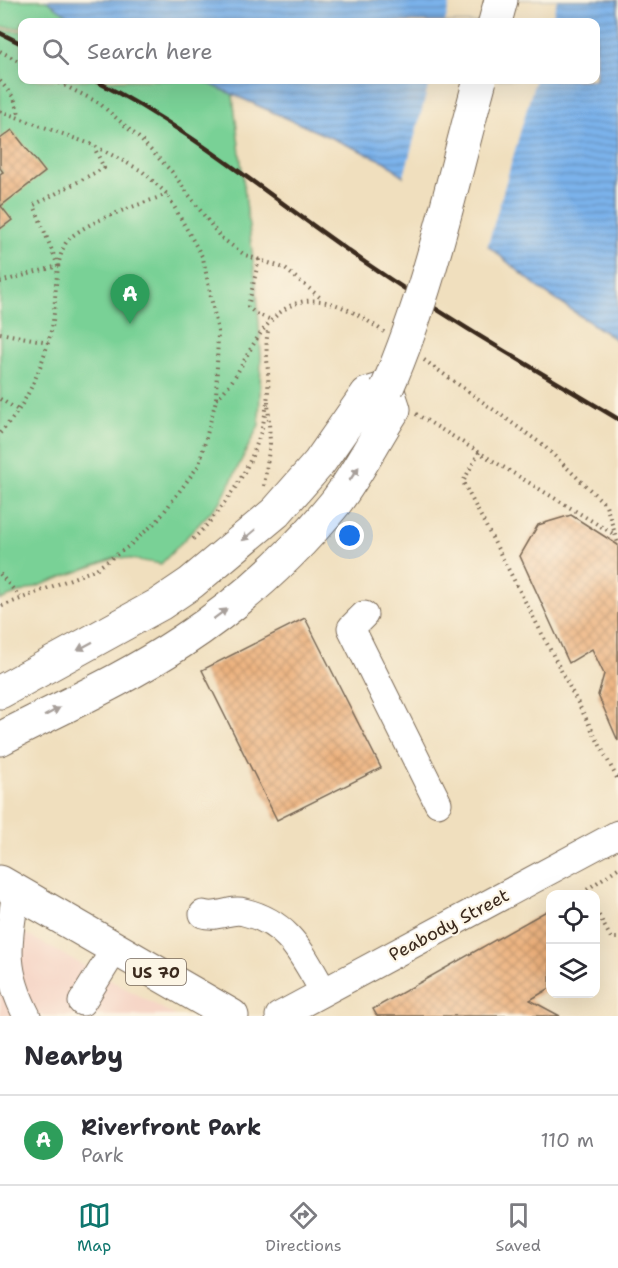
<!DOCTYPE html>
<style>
:root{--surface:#fff;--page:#f2f2f3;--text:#2b2b33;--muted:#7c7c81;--line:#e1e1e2;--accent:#0f766e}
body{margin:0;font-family:"Shantell Sans",sans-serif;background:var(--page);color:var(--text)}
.controls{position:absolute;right:18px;bottom:18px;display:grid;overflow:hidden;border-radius:12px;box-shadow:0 6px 24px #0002}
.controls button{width:54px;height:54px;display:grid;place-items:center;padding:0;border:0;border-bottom:2px solid var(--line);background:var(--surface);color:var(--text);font:30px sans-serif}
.you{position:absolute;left:350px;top:536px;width:21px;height:21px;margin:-15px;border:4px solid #fff;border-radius:50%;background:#1a73e8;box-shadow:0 0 0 9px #1a73e833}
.badge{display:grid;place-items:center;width:39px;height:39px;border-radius:50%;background:var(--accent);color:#fff;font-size:20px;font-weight:700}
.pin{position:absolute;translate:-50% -50px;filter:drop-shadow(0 2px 3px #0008)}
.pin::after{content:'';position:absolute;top:32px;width:21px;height:18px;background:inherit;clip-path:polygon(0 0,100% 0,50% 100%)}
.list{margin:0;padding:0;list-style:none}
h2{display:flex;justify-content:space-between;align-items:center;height:78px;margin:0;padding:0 24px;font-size:26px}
h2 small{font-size:20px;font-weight:400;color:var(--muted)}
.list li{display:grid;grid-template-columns:39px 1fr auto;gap:18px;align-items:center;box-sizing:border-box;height:90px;padding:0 24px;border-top:2px solid var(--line)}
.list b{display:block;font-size:22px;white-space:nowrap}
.list p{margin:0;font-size:20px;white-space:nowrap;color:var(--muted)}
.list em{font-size:20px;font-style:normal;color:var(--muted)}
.icon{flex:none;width:33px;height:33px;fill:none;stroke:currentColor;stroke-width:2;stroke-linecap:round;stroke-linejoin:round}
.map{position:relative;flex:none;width:618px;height:1016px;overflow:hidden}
.search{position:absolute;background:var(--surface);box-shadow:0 6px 24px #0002;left:18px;right:18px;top:18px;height:66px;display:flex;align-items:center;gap:15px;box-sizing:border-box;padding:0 21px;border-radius:12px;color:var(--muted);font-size:22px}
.sheet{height:168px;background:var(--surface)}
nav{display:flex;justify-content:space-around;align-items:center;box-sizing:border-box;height:84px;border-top:2px solid var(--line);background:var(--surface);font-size:16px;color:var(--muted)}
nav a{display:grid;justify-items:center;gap:3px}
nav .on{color:var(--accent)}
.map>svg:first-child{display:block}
.built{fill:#f5d2c3}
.park{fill:#79d196;stroke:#5a7e5a;stroke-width:1.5}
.water{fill:url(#water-rules);stroke:#5b6e84;stroke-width:1.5}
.pier{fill:#f0dfbe}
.building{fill:url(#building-cross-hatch)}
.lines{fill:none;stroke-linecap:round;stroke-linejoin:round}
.minor-casing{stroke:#7a6956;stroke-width:29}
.major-casing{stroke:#7a6956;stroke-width:35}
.path{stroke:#7a6956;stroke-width:4;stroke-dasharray:1.5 4.5;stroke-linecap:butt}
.minor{stroke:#fff;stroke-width:27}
.major{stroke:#fff;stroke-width:33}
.rail{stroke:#3b2a1e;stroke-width:4.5}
.major-bridge-casing{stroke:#7a6956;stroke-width:35;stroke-linecap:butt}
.major-bridge{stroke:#fff;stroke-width:33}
.oneway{fill:#a79f9a}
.labels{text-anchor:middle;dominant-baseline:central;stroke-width:4.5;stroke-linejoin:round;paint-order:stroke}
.shield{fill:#fcf5e5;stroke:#75675a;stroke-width:1.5}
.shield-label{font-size:16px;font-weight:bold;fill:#3b2a1e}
.street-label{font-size:18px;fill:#3b2a1e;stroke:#fcf5e5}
</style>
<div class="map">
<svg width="618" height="1016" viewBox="0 0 618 1016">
<defs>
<pattern id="water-rules" width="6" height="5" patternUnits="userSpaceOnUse" patternTransform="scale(1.5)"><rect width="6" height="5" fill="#7bb2eb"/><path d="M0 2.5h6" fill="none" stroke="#6691be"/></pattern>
<pattern id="building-cross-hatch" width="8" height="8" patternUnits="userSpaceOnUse" patternTransform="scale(1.5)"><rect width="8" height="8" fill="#ecaf79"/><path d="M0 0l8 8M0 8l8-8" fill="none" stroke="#c08f63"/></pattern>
</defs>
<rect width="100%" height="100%" fill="#fcf5e5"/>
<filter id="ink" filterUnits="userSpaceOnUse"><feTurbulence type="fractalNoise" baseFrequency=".0167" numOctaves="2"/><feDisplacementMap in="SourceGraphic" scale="12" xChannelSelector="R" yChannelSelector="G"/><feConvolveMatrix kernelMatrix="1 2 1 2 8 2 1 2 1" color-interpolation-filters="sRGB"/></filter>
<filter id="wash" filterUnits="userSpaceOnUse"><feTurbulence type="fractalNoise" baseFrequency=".008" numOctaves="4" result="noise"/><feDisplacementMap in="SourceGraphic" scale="24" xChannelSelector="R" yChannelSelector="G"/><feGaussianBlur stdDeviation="1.35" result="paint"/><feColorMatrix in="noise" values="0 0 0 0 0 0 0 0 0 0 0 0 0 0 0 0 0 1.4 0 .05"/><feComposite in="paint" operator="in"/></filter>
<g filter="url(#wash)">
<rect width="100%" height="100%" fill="#f0dfbe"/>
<!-- built -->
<path class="built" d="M0 917 26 934 176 1016H0Z"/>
<!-- park -->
<path class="park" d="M0 0H46L78 22H22V28L0 27Z
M0 30 22 31V80H231L257 292 261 356 259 425 221 501 161 564 118 557 0 600Z"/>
<!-- water -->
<path class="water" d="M46 0H618V341L544 292 386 162 200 80H596V22H78Z"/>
<!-- pier -->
<path class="pier" d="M451 0H557L551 22H445Z
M430 80H535L487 248 403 180Z"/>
<g id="blocks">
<!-- building -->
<path class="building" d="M12 130 45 172 1 206 12 220 0 229V174L3 172 0 168V139Z
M571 515 618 545V741L598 695 604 674 592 649 569 663 520 556 538 525Z
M305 618 381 768 277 820 202 670Z
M550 909V988L530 1000 560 1016H377L373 1009Z"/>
</g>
</g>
<g filter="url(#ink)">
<use href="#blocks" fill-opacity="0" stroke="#7a6956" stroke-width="1.5"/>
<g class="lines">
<!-- minor casing -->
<g class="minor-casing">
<path id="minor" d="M364 615 351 628 438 803
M16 892C8 944 2 967 27 1016
M203 914C218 919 230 908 244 912 290 923 302 955 324 992
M82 1002 115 949
M279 1016 618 834"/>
</g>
<!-- major casing -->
<g class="major-casing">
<path id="major" d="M495 22 501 0
M0 692 160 604 191 583 276 512 319 463 367 394 387 388 394 409C374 440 358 473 336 502 292 556 239 604 181 642 124 680 60 708 0 739
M0 882 232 1016"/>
</g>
<!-- path -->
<path class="path" d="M0 51 22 63
M54 80 99 103 138 137 172 172 220 237 245 255 284 268 322 299
M0 81 14 98 20 117
M0 111 93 145 142 171 167 194 203 258 218 332 216 400 199 465 158 520 129 546 96 569 0 607
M259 259 248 307 256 314 272 320
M0 282 58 266 34 205 104 168 94 147
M0 333 48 342
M424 360 543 445 606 505 618 543
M0 399 18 410
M216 399C233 384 239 369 250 350 289 282 328 292 384 332
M416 414 615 535
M0 433C28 404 43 365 52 327 57 305 53 253 70 238 91 219 140 205 167 194
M479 452 463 482 618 780
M264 486 270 443 268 401
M193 539C233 501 265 447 268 391 270 370 263 347 269 327
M0 574 20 597
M587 894 585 891 618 868
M596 910 611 938H618"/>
<!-- minor -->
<use href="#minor" class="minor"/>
<!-- major -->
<use href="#major" class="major"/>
<!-- rail -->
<path class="rail" d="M0 33 22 44
M94 80C193 130 275 201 366 263 448 319 533 368 618 419"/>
<!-- major-bridge casing -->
<g class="major-bridge-casing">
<path id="major-bridge" d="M387 388C430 289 452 183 480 80"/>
</g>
<!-- major-bridge -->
<use href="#major-bridge" class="major-bridge"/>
</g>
<!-- one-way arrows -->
<defs><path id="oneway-solid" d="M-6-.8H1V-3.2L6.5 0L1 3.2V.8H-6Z" transform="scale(1.5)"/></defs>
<g class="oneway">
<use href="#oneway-solid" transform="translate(354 474) rotate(-56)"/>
<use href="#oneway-solid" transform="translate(249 535) rotate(140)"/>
<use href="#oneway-solid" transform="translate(220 614) rotate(-37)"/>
<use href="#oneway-solid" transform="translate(85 646) rotate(152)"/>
<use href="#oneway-solid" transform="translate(52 712) rotate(-28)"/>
</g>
</g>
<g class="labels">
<!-- shield labels -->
<rect class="shield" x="126" y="959" width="60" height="26" rx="4.5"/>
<g class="shield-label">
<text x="156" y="972">US 70</text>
</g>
<!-- street labels -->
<g class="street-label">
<text transform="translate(449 925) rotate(-28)">Peabody Street</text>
</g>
</g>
</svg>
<div class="controls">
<button><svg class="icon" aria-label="locate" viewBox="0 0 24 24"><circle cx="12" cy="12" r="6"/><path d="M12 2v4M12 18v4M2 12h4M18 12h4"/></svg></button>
<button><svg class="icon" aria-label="layers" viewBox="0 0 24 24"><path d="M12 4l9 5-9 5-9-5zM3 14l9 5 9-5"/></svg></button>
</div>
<div class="you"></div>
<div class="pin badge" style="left:130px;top:324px;background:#2e9e5b">A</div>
<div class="search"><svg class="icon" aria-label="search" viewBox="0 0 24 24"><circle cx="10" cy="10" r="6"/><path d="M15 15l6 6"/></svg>Search here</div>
</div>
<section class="sheet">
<h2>Nearby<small></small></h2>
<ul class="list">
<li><span class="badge" style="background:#2e9e5b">A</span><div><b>Riverfront Park</b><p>Park</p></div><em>110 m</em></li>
</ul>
</section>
<nav>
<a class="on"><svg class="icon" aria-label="map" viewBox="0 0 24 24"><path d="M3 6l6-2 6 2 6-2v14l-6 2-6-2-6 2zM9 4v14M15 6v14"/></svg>Map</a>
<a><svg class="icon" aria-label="directions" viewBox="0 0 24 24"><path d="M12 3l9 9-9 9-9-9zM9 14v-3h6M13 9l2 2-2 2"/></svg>Directions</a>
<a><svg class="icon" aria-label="saved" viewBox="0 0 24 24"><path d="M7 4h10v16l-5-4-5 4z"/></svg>Saved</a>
</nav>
